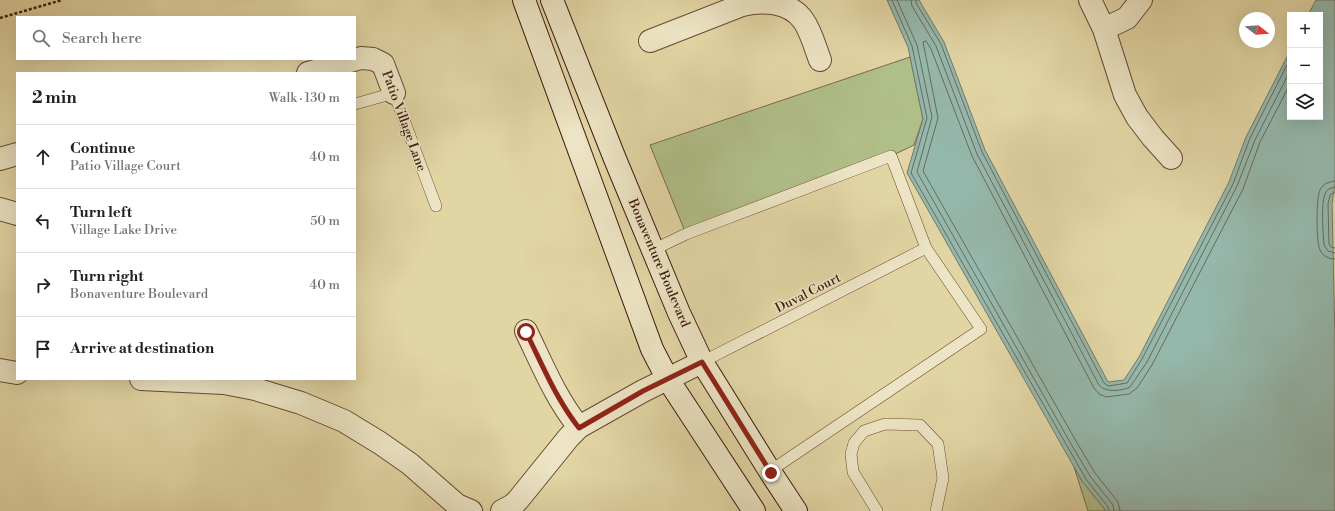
<!DOCTYPE html>
<meta charset="utf-8">
<style>
:root{--surface:#fff;--page:#f2f2f2;--text:#202124;--muted:#757577;--line:#e0e0e0}
body{margin:0;font-family:"Libre Bodoni",serif;background:var(--page);color:var(--text)}
.controls{position:absolute;right:12px;top:12px;display:grid;overflow:hidden;border-radius:0px;box-shadow:0 4px 16px #0002}
.controls button{width:36px;height:36px;display:grid;place-items:center;padding:0;border:0;border-bottom:1px solid var(--line);background:var(--surface);color:var(--text);font:20px sans-serif}
.compass{position:absolute;left:1239px;top:12px;width:36px;height:36px;border-radius:50%;background:var(--surface);box-shadow:0 4px 16px #0002;rotate:107deg}
.stop{position:absolute;width:12px;height:12px;margin:-9px;border:3px solid #8f2418;border-radius:50%;background:#fff}
.stop.end{background:#8f2418;border-color:#fff;box-shadow:0 1px 4px #0008}
.list{margin:0;padding:0;list-style:none}
h2{display:flex;justify-content:space-between;align-items:center;height:52px;margin:0;padding:0 16px;font-size:17px}
h2 small{font-size:13px;font-weight:400;color:var(--muted)}
.list li{display:grid;grid-template-columns:26px 1fr auto;gap:12px;align-items:center;box-sizing:border-box;height:64px;padding:0 16px;border-top:1px solid var(--line)}
.list b{display:block;font-size:15px;white-space:nowrap}
.list p{margin:0;font-size:13px;white-space:nowrap;color:var(--muted)}
.list em{font-size:13px;font-style:normal;color:var(--muted)}
.icon{flex:none;width:22px;height:22px;fill:none;stroke:currentColor;stroke-width:2;stroke-linecap:round;stroke-linejoin:round}
.map{position:relative;flex:none;width:1335px;height:511px;overflow:hidden}
.search{position:absolute;background:var(--surface);box-shadow:0 4px 16px #0002;left:16px;top:16px;width:340px;height:44px;display:flex;align-items:center;gap:10px;box-sizing:border-box;padding:0 14px;border-radius:0px;color:var(--muted);font-size:15px}
.panel{position:absolute;background:var(--surface);box-shadow:0 4px 16px #0002;left:16px;top:72px;width:340px;height:308px;border-radius:0px}
.map>svg:first-child{display:block}
.green{fill:#b0be88;stroke:#766c4b}
.water{fill:#95b8ac;stroke:#72796d}
.lines{fill:none;stroke-linecap:round;stroke-linejoin:round}
.shore{stroke:#696a5d;stroke-width:1}
.service-casing{stroke:#664a34;stroke-width:12}
.minor-casing{stroke:#664a34;stroke-width:24}
.secondary-casing{stroke:#3d1b0e;stroke-width:24}
.path{stroke:#3d1b0e;stroke-width:2.5;stroke-dasharray:3 2;stroke-linecap:butt}
.service{stroke:#ece4c4;stroke-width:11}
.minor{stroke:#ece4c4;stroke-width:22}
.secondary{stroke:#ece4c4;stroke-width:22}
.route{stroke:#8f2418;stroke-width:5}
.labels{text-anchor:middle;dominant-baseline:central;stroke-width:3;stroke-linejoin:round;paint-order:stroke}
.street-label{font-size:13px;fill:#3d1b0e;stroke:#ece4c4}
</style>
<div class="map">
<svg width="1335" height="511" viewBox="0 0 1335 511">
<rect width="100%" height="100%" fill="#e2d5a4"/>
<filter id="stains"><feTurbulence type="fractalNoise" baseFrequency=".005" numOctaves="4"/><feColorMatrix values="0 0 0 0 .2 0 0 0 0 .09 0 0 0 0 .02 0 0 0 .5 -.17"/></filter>
<radialGradient id="worn" r=".72"><stop offset=".6" stop-color="#630" stop-opacity="0"/><stop offset="1" stop-color="#630" stop-opacity=".3"/></radialGradient>
<!-- green -->
<path class="green" d="M910 57 923 119 914 145 891 156 686 234 650 145Z
M1074 467 1082 481 1106 511H1088Z"/>
<!-- water -->
<path class="water" d="M887 0H919L944 42 985 150 1108 382 1124 380 1139 357 1229 182 1246 137 1290 51V117H1320V15H1308L1316 0H1335V184L1332 204 1335 339V511H1106L1082 481 907 173 923 119 908 47Z"/>
<g class="lines">
<!-- shore -->
<path class="shore" d="M892 0 912 46 927 118 911 173 1086 479 1108 507 1109 511
M897 0 917 45 932 117 917 172 1071 444 1090 476 1113 505 1114 511
M911 0 912 6 936 46 977 154 1099 385C1105 393 1122 391 1130 387L1147 362 1237 186 1255 140 1290 71
M916 0V3L941 44 982 152 1104 383 1108 386 1127 383 1142 359 1233 184 1250 138 1290 59
M1335 181C1328 182 1323 184 1320 190 1316 198 1316 242 1320 250 1323 256 1328 259 1335 259
M1335 187C1330 188 1327 189 1325 194 1321 203 1323 234 1324 245L1328 251 1335 253
M1335 192 1330 195 1328 204 1329 244 1331 247 1335 248
M1120 511 1118 502 1095 473 1076 441 923 171 938 118 923 42 926 41 931 49 972 156 1094 388 1099 394 1106 397 1129 394 1137 388 1152 365 1243 189 1260 142 1290 84"/>
<!-- service casing -->
<g class="service-casing">
<path id="service" d="M355 104 394 93 436 206
M653 250 686 234 891 156 926 248 981 329 770 471
M702 362 926 248
M877 511 853 472 851 454 854 443 864 431 885 424 920 425 938 444 943 478 936 511"/>
</g>
<!-- minor casing -->
<g class="minor-casing">
<path id="minor" d="M1090 0 1104 29 1125 95 1137 117 1153 138 1171 158
M1104 29 1127 18 1141 0
M650 41 742 5C762 0 789 1 803 20 811 31 815 47 820 60
M308 73 361 58 373 59 383 64 394 93
M0 159 17 154
M0 209 17 214
M526 331C542 364 556 399 579 427
M0 370 17 373
M141 379 224 383 255 389 301 403 344 421 380 443 410 464 457 505 471 511
M502 511 513 505 518 500 569 437 579 427 643 391 702 362"/>
</g>
<!-- secondary casing -->
<g class="secondary-casing">
<path id="secondary" d="M524 0 652 349 667 378 754 511
M552 0 615 159 679 313 702 362 771 473 796 511"/>
</g>
<!-- path -->
<path class="path" d="M0 18 62 0"/>
<!-- service -->
<use href="#service" class="service"/>
<!-- minor -->
<use href="#minor" class="minor"/>
<!-- secondary -->
<use href="#secondary" class="secondary"/>
</g>
<g class="lines">
<!-- route -->
<path class="route" d="M526 332C542 364 556 399 579 428L643 391 702 362 771 473"/>
</g>
<g class="labels">
<!-- street labels -->
<g class="street-label">
<text transform="translate(404 121) rotate(70)">Patio Village Lane</text>
<text transform="translate(659 263) rotate(67)">Bonaventure Boulevard</text>
<text transform="translate(808 293) rotate(-27)">Duval Court</text>
</g>
</g>
<rect width="100%" height="100%" filter="url(#stains)"/>
<rect width="100%" height="100%" fill="url(#worn)"/>
</svg>
<div class="controls">
<button>+</button>
<button>−</button>
<button><svg class="icon" aria-label="layers" viewBox="0 0 24 24"><path d="M12 4l9 5-9 5-9-5zM3 14l9 5 9-5"/></svg></button>
</div>
<svg class="compass" viewBox="-18 -18 36 36"><path d="M0-13l5 13h-10z" fill="#e53935"/><path d="M0 13l5-13h-10z" fill="#757577"/></svg>
<div class="stop" style="left:526px;top:332px"></div>
<div class="stop end" style="left:771px;top:473px"></div>
<div class="search"><svg class="icon" aria-label="search" viewBox="0 0 24 24"><circle cx="10" cy="10" r="6"/><path d="M15 15l6 6"/></svg>Search here</div>
<section class="panel">
<h2>2 min<small>Walk · 130 m</small></h2>
<ul class="list">
<li><svg class="icon" aria-label="ahead" viewBox="0 0 24 24"><path d="M12 20V5M6 11l6-6 6 6"/></svg><div><b>Continue</b><p>Patio Village Court</p></div><em>40 m</em></li>
<li><svg class="icon" aria-label="left" viewBox="0 0 24 24"><path d="M17 20v-9H6M10 6l-5 5 5 5"/></svg><div><b>Turn left</b><p>Village Lake Drive</p></div><em>50 m</em></li>
<li><svg class="icon" aria-label="right" viewBox="0 0 24 24"><path d="M7 20v-9h11M14 6l5 5-5 5"/></svg><div><b>Turn right</b><p>Bonaventure Boulevard</p></div><em>40 m</em></li>
<li><svg class="icon" aria-label="arrive" viewBox="0 0 24 24"><path d="M6 21V4h12l-3 4 3 4H6"/></svg><div><b>Arrive at destination</b></div></li>
</ul>
</section>
</div>
